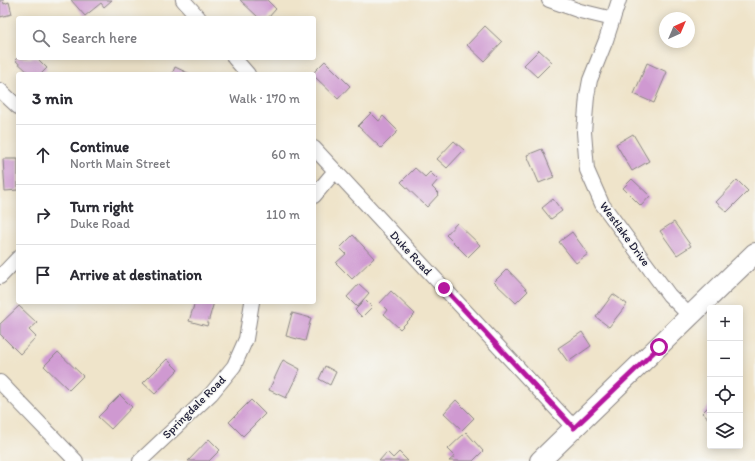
<!DOCTYPE html>
<meta charset="utf-8">
<style>
:root{--surface:#fff;--page:#f7f7f7;--text:#2b2b33;--muted:#7c7c81;--line:#e1e1e2}
body{margin:0;font-family:Itim,sans-serif;background:var(--page);color:var(--text)}
.controls{position:absolute;right:12px;bottom:12px;display:grid;overflow:hidden;border-radius:4px;box-shadow:0 2px 10px #0003}
.controls button{width:36px;height:36px;display:grid;place-items:center;padding:0;border:0;border-bottom:1px solid var(--line);background:var(--surface);color:var(--text);font:20px sans-serif}
.compass{position:absolute;left:659px;top:12px;width:36px;height:36px;border-radius:50%;background:var(--surface);box-shadow:0 2px 10px #0003;rotate:44deg}
.stop{position:absolute;width:12px;height:12px;margin:-9px;border:3px solid #b5179e;border-radius:50%;background:#fff}
.stop.end{background:#b5179e;border-color:#fff;box-shadow:0 1px 4px #0008}
.list{margin:0;padding:0;list-style:none}
h2{display:flex;justify-content:space-between;align-items:center;height:52px;margin:0;padding:0 16px;font-size:17px}
h2 small{font-size:13px;font-weight:400;color:var(--muted)}
.list li{display:grid;grid-template-columns:26px 1fr auto;gap:12px;align-items:center;box-sizing:border-box;height:60px;padding:0 16px;border-top:1px solid var(--line)}
.list b{display:block;font-size:15px;white-space:nowrap}
.list p{margin:0;font-size:13px;white-space:nowrap;color:var(--muted)}
.list em{font-size:13px;font-style:normal;color:var(--muted)}
.icon{flex:none;width:22px;height:22px;fill:none;stroke:currentColor;stroke-width:2;stroke-linecap:round;stroke-linejoin:round}
.map{position:relative;flex:none;width:755px;height:461px;overflow:hidden}
.search{position:absolute;background:var(--surface);box-shadow:0 2px 10px #0003;left:16px;top:16px;width:300px;height:44px;display:flex;align-items:center;gap:10px;box-sizing:border-box;padding:0 14px;border-radius:4px;color:var(--muted);font-size:15px}
.panel{position:absolute;background:var(--surface);box-shadow:0 2px 10px #0003;left:16px;top:72px;width:300px;height:232px;border-radius:4px}
.map>svg:first-child{display:block}
.building{fill:#cf99d1}
.lines{fill:none;stroke-linecap:round;stroke-linejoin:round}
.street-casing{stroke:#888382;stroke-width:16}
.secondary-casing{stroke:#888382;stroke-width:22}
.street{stroke:#fff;stroke-width:14}
.secondary{stroke:#fff;stroke-width:20}
.route{stroke:#b5179e;stroke-width:5}
.labels{text-anchor:middle;dominant-baseline:central;stroke-width:3;stroke-linejoin:round;paint-order:stroke}
.street-label{font-size:12px;fill:#22223b;stroke:#f6f6f2}
</style>
<div class="map">
<svg width="755" height="461" viewBox="0 0 755 461">
<rect width="100%" height="100%" fill="#f6f6f2"/>
<filter id="ink" filterUnits="userSpaceOnUse"><feTurbulence type="fractalNoise" baseFrequency=".025" numOctaves="2"/><feDisplacementMap in="SourceGraphic" scale="8" xChannelSelector="R" yChannelSelector="G"/><feConvolveMatrix kernelMatrix="1 2 1 2 8 2 1 2 1" color-interpolation-filters="sRGB"/></filter>
<filter id="wash" filterUnits="userSpaceOnUse"><feTurbulence type="fractalNoise" baseFrequency=".012" numOctaves="4" result="noise"/><feDisplacementMap in="SourceGraphic" scale="16" xChannelSelector="R" yChannelSelector="G"/><feGaussianBlur stdDeviation="0.9" result="paint"/><feColorMatrix in="noise" values="0 0 0 0 0 0 0 0 0 0 0 0 0 0 0 0 0 1.4 0 .05"/><feComposite in="paint" operator="in"/></filter>
<g filter="url(#wash)">
<rect width="100%" height="100%" fill="#efe4ca"/>
<g id="blocks">
<!-- building -->
<path class="building" d="M0 0H3L4 4 9 2 12 14 0 17Z
M71 0H112L104 7 101 3 85 16Z
M240 0H267L276 9 268 18H259Z
M485 26 502 42 484 61 467 45Z
M539 50 552 62 537 77 524 65Z
M18 57V58H37L47 68 41 74H30L15 60Z
M325 61 350 86 338 99 314 76V74H312Z
M647 63 667 72 654 103 634 94Z
M175 67 190 74H172Z
M371 113 379 121 383 116 398 131 381 148 358 126Z
M633 134 649 161 632 171 616 144Z
M454 141 464 150 447 168 437 159Z
M542 149 554 177 539 183 527 155Z
M3 159H18V190L5 191Z
M415 168 425 177 430 172 438 180 432 187 439 194 427 207 401 182Z
M632 179 650 196 641 206 623 188Z
M737 180 748 191 727 212 716 202Z
M553 199 562 211 551 219 542 208Z
M674 222 691 246 677 255 660 231Z
M457 223 480 245 468 257 446 235Z
M572 232 588 254 576 263 559 242Z
M353 235 374 258 352 279 336 263 346 254 340 248Z
M507 269 528 291 516 303 494 282Z
M359 284 369 293 357 307 347 297Z
M391 291 415 314 400 329 384 314 387 310 380 303Z
M613 294 627 304 609 327 596 317Z
M365 300 372 307 362 317 355 310Z
M195 302H214L207 326 189 321Z
M19 306 37 323 29 330 36 337 20 354 0 334V324Z
M292 313 311 318 305 341 286 336Z
M582 332 591 346 568 362 558 348Z
M58 352 83 376 69 390 44 366Z
M167 359 178 370 155 394 143 383Z
M283 360 300 369 286 398 269 390Z
M325 366 336 372 330 385 319 379Z
M120 395 132 407 111 429 98 417Z
M251 400 265 414 243 436 229 422Z
M456 400 474 418 462 430 444 413Z
M710 405V420L702 413Z
M466 432 483 451 473 461H449L455 456 448 449Z
M209 439 220 450 209 461H188Z
M387 452 393 458 399 452 408 461H379Z"/>
</g>
</g>
<g filter="url(#ink)">
<use href="#blocks" fill-opacity="0" stroke="#888382" stroke-width="1"/>
<g class="lines">
<!-- street casing -->
<g class="street-casing">
<path id="street" d="M183 0 199 18
M549 0 580 11 613 19
M619 0 606 40 590 80 587 96 584 132 587 170 602 204 669 295 690 316
M234 58 248 74
M0 90 18 107
M314 148 574 428
M314 196 335 171
M0 277 18 258
M0 382 76 461
M140 461 211 394 234 366 246 339 252 302"/>
</g>
<!-- secondary casing -->
<g class="secondary-casing">
<path id="secondary" d="M540 461 755 253"/>
</g>
<!-- street -->
<use href="#street" class="street"/>
<!-- secondary -->
<use href="#secondary" class="secondary"/>
</g>
</g>
<g class="lines" filter="url(#ink)">
<!-- route -->
<path class="route" d="M444 288 574 428 659 347"/>
</g>
<g class="labels">
<!-- street labels -->
<g class="street-label">
<text transform="translate(625 234) rotate(54)">Westlake Drive</text>
<text transform="translate(411 253) rotate(47)">Duke Road</text>
<text transform="translate(194 407) rotate(-45)">Springdale Road</text>
</g>
</g>
</svg>
<div class="controls">
<button>+</button>
<button>−</button>
<button><svg class="icon" aria-label="locate" viewBox="0 0 24 24"><circle cx="12" cy="12" r="6"/><path d="M12 2v4M12 18v4M2 12h4M18 12h4"/></svg></button>
<button><svg class="icon" aria-label="layers" viewBox="0 0 24 24"><path d="M12 4l9 5-9 5-9-5zM3 14l9 5 9-5"/></svg></button>
</div>
<svg class="compass" viewBox="-18 -18 36 36"><path d="M0-13l5 13h-10z" fill="#e53935"/><path d="M0 13l5-13h-10z" fill="#7c7c81"/></svg>
<div class="stop" style="left:659px;top:347px"></div>
<div class="stop end" style="left:444px;top:288px"></div>
<div class="search"><svg class="icon" aria-label="search" viewBox="0 0 24 24"><circle cx="10" cy="10" r="6"/><path d="M15 15l6 6"/></svg>Search here</div>
<section class="panel">
<h2>3 min<small>Walk · 170 m</small></h2>
<ul class="list">
<li><svg class="icon" aria-label="ahead" viewBox="0 0 24 24"><path d="M12 20V5M6 11l6-6 6 6"/></svg><div><b>Continue</b><p>North Main Street</p></div><em>60 m</em></li>
<li><svg class="icon" aria-label="right" viewBox="0 0 24 24"><path d="M7 20v-9h11M14 6l5 5-5 5"/></svg><div><b>Turn right</b><p>Duke Road</p></div><em>110 m</em></li>
<li><svg class="icon" aria-label="arrive" viewBox="0 0 24 24"><path d="M6 21V4h12l-3 4 3 4H6"/></svg><div><b>Arrive at destination</b></div></li>
</ul>
</section>
</div>
